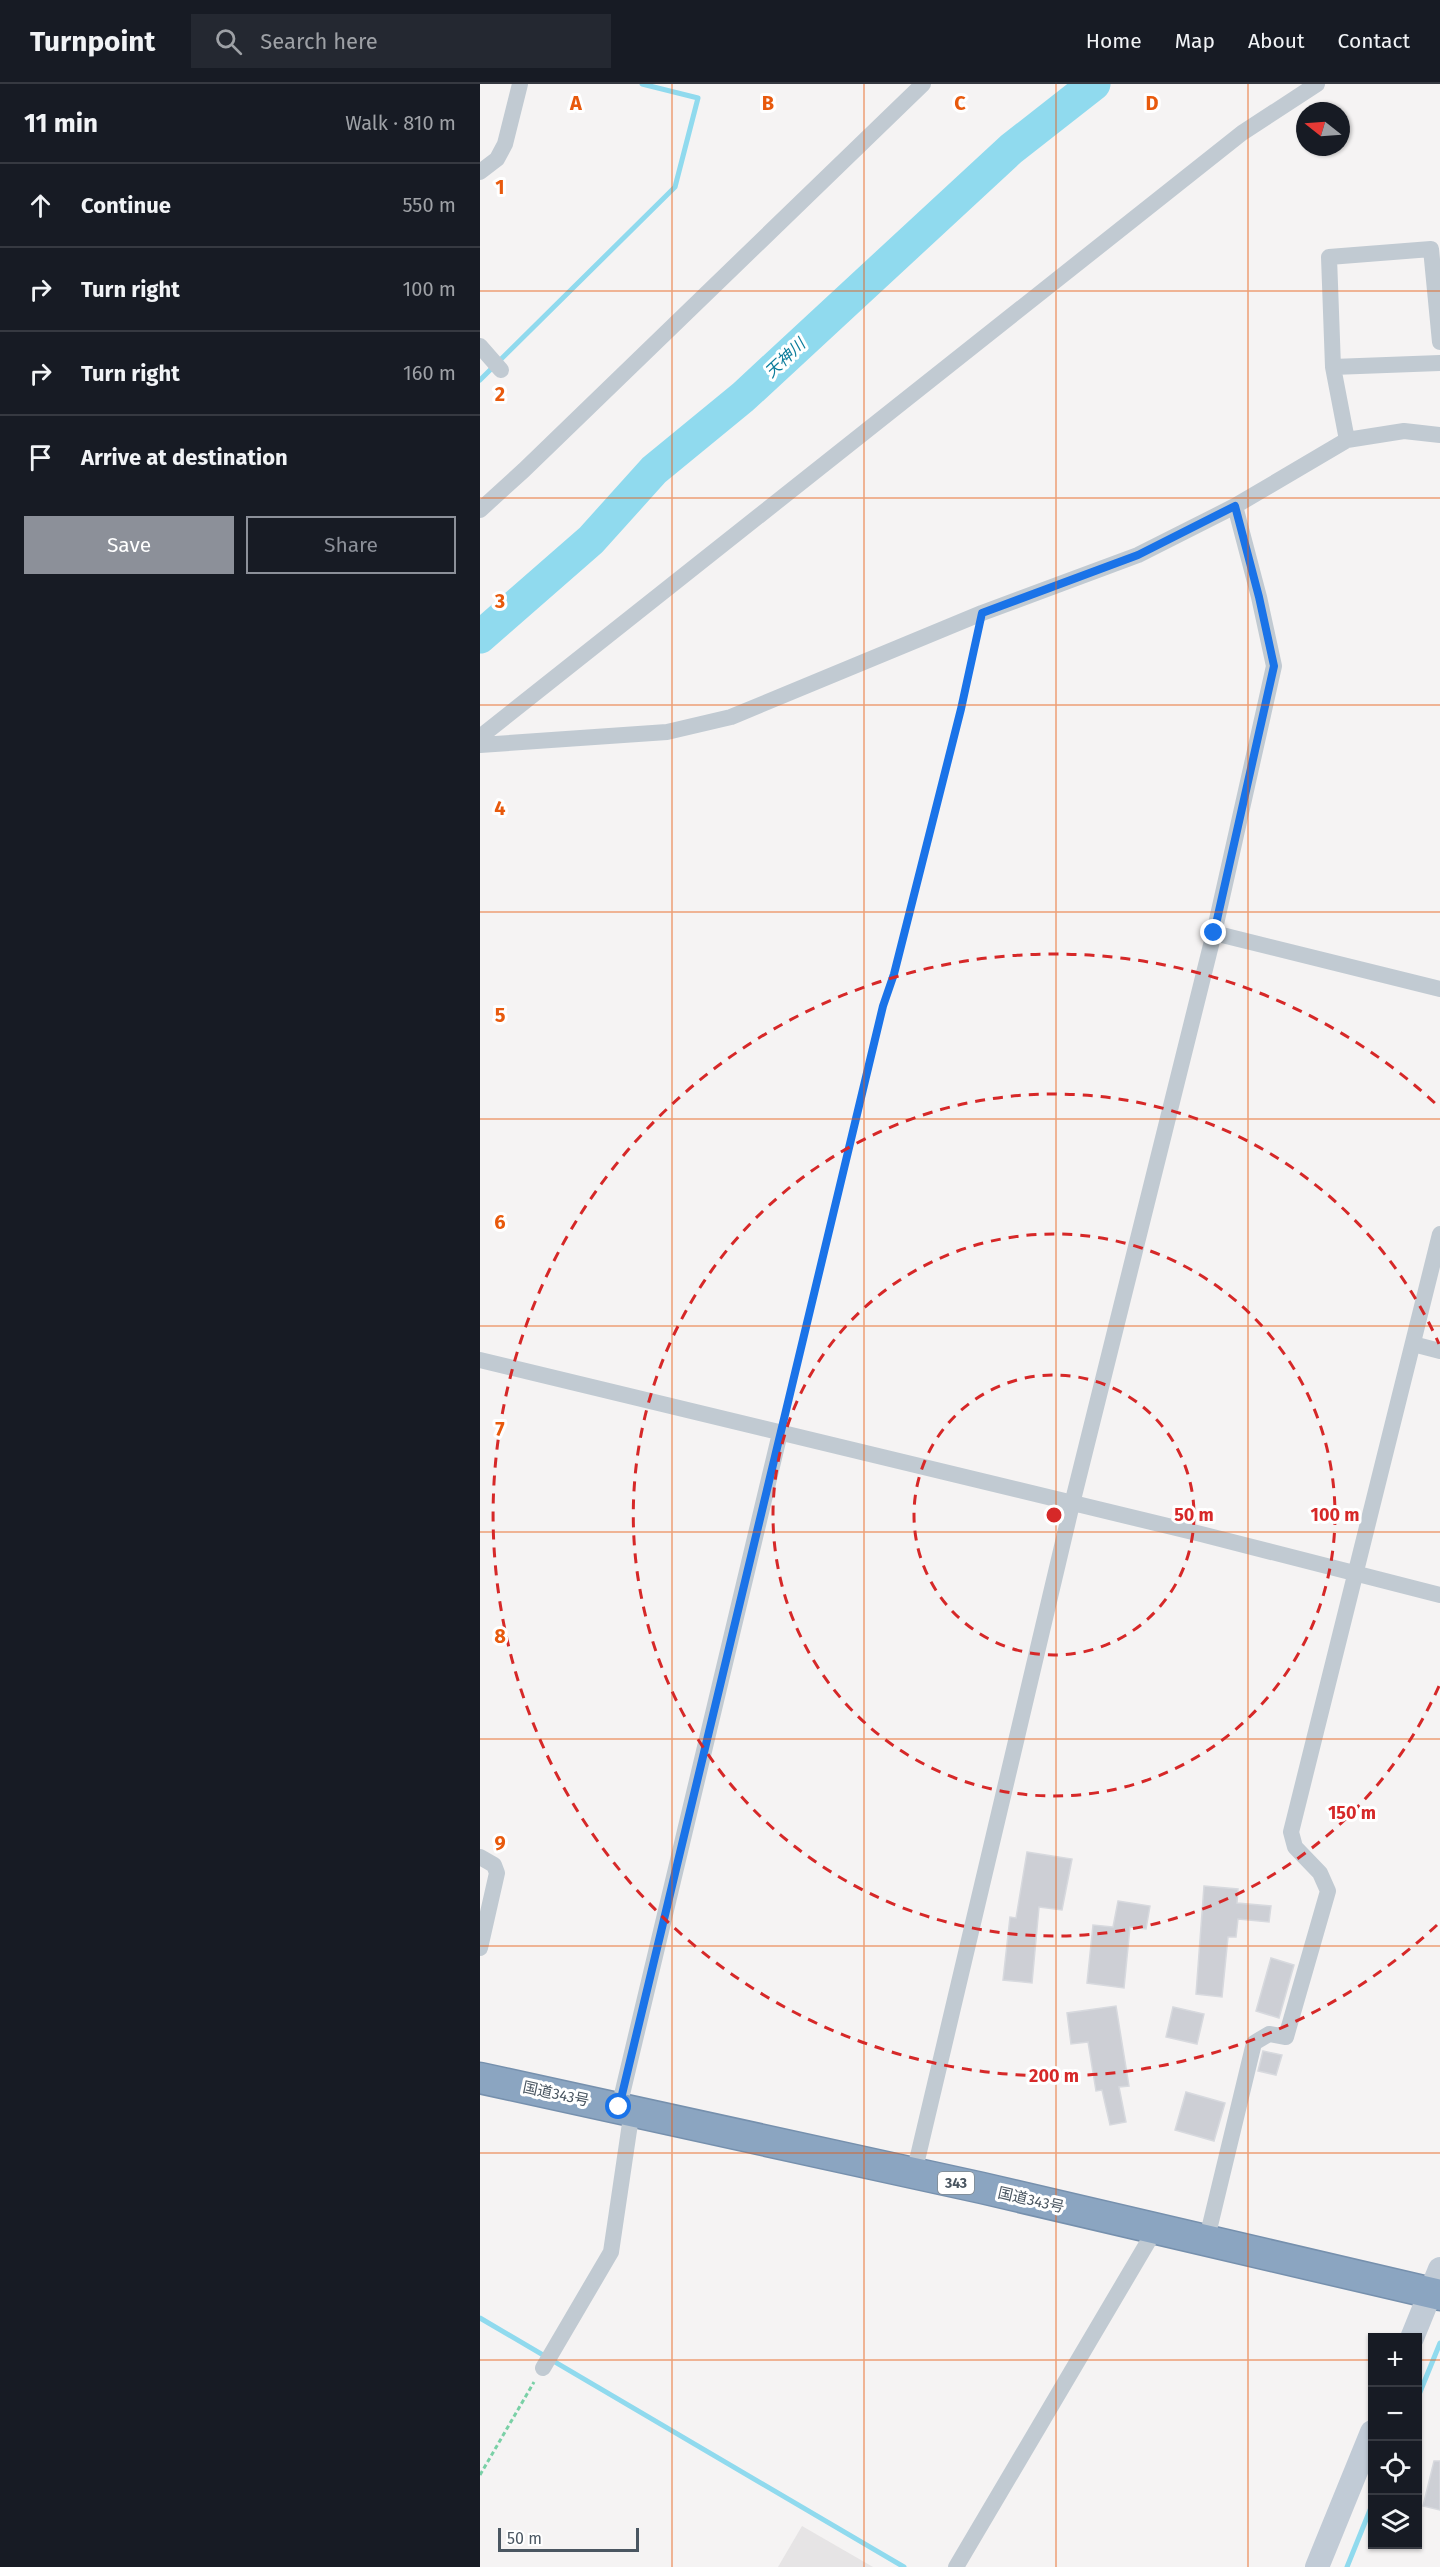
<!DOCTYPE html>
<meta charset="utf-8">
<style>
:root{--surface:#171b24;--page:#242831;--text:#f1f3f6;--muted:#9ea1a6;--line:#363941;--accent:#8c9099}
body{margin:0;font-family:"Fira Sans","Noto Sans JP",sans-serif;background:var(--page);color:var(--text)}
.controls{position:absolute;right:18px;bottom:18px;display:grid;overflow:hidden;border-radius:0px;box-shadow:0 2px 4px #0004}
.controls button{width:54px;height:54px;display:grid;place-items:center;padding:0;border:0;border-bottom:2px solid var(--line);background:var(--surface);color:var(--text);font:30px sans-serif}
.compass{position:absolute;left:816px;top:18px;width:54px;height:54px;border-radius:50%;background:var(--surface);box-shadow:0 2px 4px #0004;rotate:287deg}
.scale{position:absolute;left:18px;bottom:15px;width:141px;box-sizing:border-box;padding-left:6px;border:3px solid #4a5661;border-top:0;font-size:16px;line-height:21px;white-space:nowrap;color:#4a5661;-webkit-text-stroke:4px #fff;paint-order:stroke}
.stop{position:absolute;width:18px;height:18px;margin:-14px;border:4px solid #1a73e8;border-radius:50%;background:#fff}
.stop.end{background:#1a73e8;border-color:#fff;box-shadow:0 2px 6px #0008}
.list{margin:0;padding:0;list-style:none}
h2{display:flex;justify-content:space-between;align-items:center;height:78px;margin:0;padding:0 24px;font-size:26px}
h2 small{font-size:20px;font-weight:400;color:var(--muted)}
.list li{display:grid;grid-template-columns:39px 1fr auto;gap:18px;align-items:center;box-sizing:border-box;height:84px;padding:0 24px;border-top:2px solid var(--line)}
.list b{display:block;font-size:22px;white-space:nowrap}
.list em{font-size:20px;font-style:normal;color:var(--muted)}
.actions{display:flex;gap:12px;padding:18px 24px}
.actions a{flex:1;padding:14px 0;border:2px solid var(--accent);border-radius:0px;text-align:center;font-size:21px;color:var(--accent)}
.actions .main{background:var(--accent);color:#fff}
.icon{flex:none;width:33px;height:33px;fill:none;stroke:currentColor;stroke-width:2;stroke-linecap:round;stroke-linejoin:round}
.map{position:relative;flex:none;width:960px;height:2483px;overflow:hidden}
header{display:flex;align-items:center;gap:36px;box-sizing:border-box;height:84px;padding:0 30px;background:var(--surface);border-bottom:2px solid var(--line)}
header strong{font-size:28px}
nav{display:flex;gap:33px;margin-inline-start:auto;font-size:21px}
.search{width:420px;height:54px;background:var(--page);display:flex;align-items:center;gap:15px;box-sizing:border-box;padding:0 21px;border-radius:0px;color:var(--muted);font-size:22px}
main{display:flex}
aside{flex:1;background:var(--surface)}
.map>svg:first-child{display:block}
.education{fill:#e6e4e5}
.lines{fill:none;stroke-linecap:round;stroke-linejoin:round}
.stream{stroke:#90daee;stroke-width:5}
.river{stroke:#90daee;stroke-width:33}
.building{fill:#cdcfd5;stroke:#d7d9de;stroke-width:1.5}
.highway-casing{stroke:#7690ad;stroke-width:33}
.path{stroke:#7ad0a6;stroke-width:3;stroke-dasharray:4.5 3;stroke-linecap:butt}
.street{stroke:#c1cad2;stroke-width:16}
.secondary{stroke:#c1cbd6;stroke-width:24}
.highway{stroke:#8ba5c1;stroke-width:30}
.route{stroke:#1a73e8;stroke-width:8}
.grid{fill:none;stroke:#e8590c;stroke-width:1.5;stroke-opacity:0.55}
.ring{fill:none;stroke:#d62828;stroke-width:3;stroke-dasharray:10 8}
.labels{text-anchor:middle;dominant-baseline:central;stroke-width:6;stroke-linejoin:round;paint-order:stroke}
.shield{fill:#fff;stroke:#808990;stroke-width:1.5}
.shield-label{font-size:14px;font-weight:bold;fill:#4a5661}
.street-label{font-size:15px;fill:#4a5661;stroke:#fff}
.water-label{font-size:16px;font-style:italic;fill:#0c7c9b;stroke:#fff}
.grid-label{font-size:20px;text-anchor:middle;font-weight:bold;fill:#e8590c;stroke:#fff;stroke-width:6;stroke-linejoin:round;paint-order:stroke}
.centre{fill:#d62828;stroke:#fff;stroke-width:3}
.ring-label{font-size:18px;text-anchor:middle;font-weight:bold;fill:#d62828;stroke:#fff;stroke-width:6;stroke-linejoin:round;paint-order:stroke}
</style>
<header>
<strong>Turnpoint</strong>
<div class="search"><svg class="icon" aria-label="search" viewBox="0 0 24 24"><circle cx="10" cy="10" r="6"/><path d="M15 15l6 6"/></svg>Search here</div>
<nav><a>Home</a><a>Map</a><a>About</a><a>Contact</a></nav>
</header>
<main>
<aside>
<h2>11 min<small>Walk · 810 m</small></h2>
<ul class="list">
<li><svg class="icon" aria-label="ahead" viewBox="0 0 24 24"><path d="M12 20V5M6 11l6-6 6 6"/></svg><div><b>Continue</b></div><em>550 m</em></li>
<li><svg class="icon" aria-label="right" viewBox="0 0 24 24"><path d="M7 20v-9h11M14 6l5 5-5 5"/></svg><div><b>Turn right</b></div><em>100 m</em></li>
<li><svg class="icon" aria-label="right" viewBox="0 0 24 24"><path d="M7 20v-9h11M14 6l5 5-5 5"/></svg><div><b>Turn right</b></div><em>160 m</em></li>
<li><svg class="icon" aria-label="arrive" viewBox="0 0 24 24"><path d="M6 21V4h12l-3 4 3 4H6"/></svg><div><b>Arrive at destination</b></div></li>
</ul>
<div class="actions"><a class="main">Save</a><a>Share</a></div>
</aside>
<div class="map">
<svg width="960" height="2483" viewBox="0 0 960 2483">
<rect width="100%" height="100%" fill="#f5f3f3"/>
<!-- education -->
<path class="education" d="M322 2442 393 2483H298Z"/>
<g class="lines">
<!-- stream -->
<path class="stream" d="M0 296 195 103 218 14 162 0
M0 2234 424 2483
M938 2313 960 2259
M867 2483 892 2421"/>
<!-- river -->
<path class="river" d="M0 553 111 456 174 386 263 313 531 65 614 0"/>
</g>
<!-- building -->
<path class="building" d="M547 1768 592 1775 582 1826 559 1823 552 1899 523 1896 530 1833 536 1834Z
M724 1802 758 1805 757 1819 791 1822 789 1838 758 1835 756 1853H748L742 1913 716 1910Z
M638 1817 670 1822 666 1845 650 1843 644 1904 607 1899 613 1841 633 1843Z
M791 1874 814 1881 799 1934 776 1927Z
M636 1922 649 2002 639 2003 646 2038 630 2041 622 2006 616 2007 608 1958 591 1960 587 1929Z
M693 1923 724 1930 717 1960 686 1953Z
M783 1967 802 1971 796 1991 778 1987Z
M706 2008 745 2019 734 2057 695 2046Z
M954 2377H960V2426L943 2422Z"/>
<g class="lines">
<!-- highway casing -->
<g class="highway-casing">
<path id="highway" d="M0 1994 502 2104 960 2211"/>
</g>
<!-- path -->
<path class="path" d="M304 1331 403 922 415 890 481 625 498 548
M0 2391 54 2298"/>
<!-- street -->
<path class="street" d="M0 88 17 75 25 60 40 0
M0 262 21 286
M853 283 960 279
M867 356 853 283 849 173 951 165 960 258
M0 426 44 386 443 0
M0 653 762 49 837 0
M0 661 187 648 251 633 502 529 658 471 755 422 867 356 924 347 960 351
M734 849 960 905
M933 1260 960 1267
M0 1276 721 1450 960 1511
M0 1773 14 1781 17 1789 0 1864
M139 2023 300 1349
M434 2089 592 1420 734 849 794 582 779 513 755 422
M726 2158 774 1959 789 1950 806 1953 848 1807 840 1789 815 1763 811 1748 960 1150
M63 2284 131 2168 152 2026
M476 2483 675 2146"/>
<!-- secondary -->
<path class="secondary" d="M932 2254 960 2185
M837 2483 892 2348"/>
<!-- highway -->
<use href="#highway" class="highway"/>
</g>
<g class="lines">
<!-- route -->
<path class="route" d="M139 2023 403 922 414 890 481 625 502 529 658 471 755 422 779 513 794 582 734 849"/>
</g>
<!-- grid -->
<path class="grid" d="M192 0V2483M384 0V2483M576 0V2483M768 0V2483M0 207H960M0 414H960M0 621H960M0 828H960M0 1035H960M0 1242H960M0 1448H960M0 1655H960M0 1862H960M0 2069H960M0 2276H892M938 2276H960"/>
<!-- distance rings -->
<g class="ring">
<circle cx="574" cy="1431" r="140"/>
<circle cx="574" cy="1431" r="281"/>
<path d="M959 1602A421 421 0 1 1 959 1260"/>
<path d="M957 1841A561 561 0 1 1 957 1021"/>
</g>
<g class="labels">
<!-- shield labels -->
<rect class="shield" x="458" y="2088" width="36" height="22" rx="4.5"/>
<g class="shield-label">
<text x="476" y="2099">343</text>
</g>
<!-- street labels -->
<g class="street-label">
<text transform="translate(76 2010) rotate(12)">国道343号</text>
<text transform="translate(551 2116) rotate(13)">国道343号</text>
</g>
<!-- water labels -->
<g class="water-label">
<text transform="translate(305 274) rotate(-43)">天神川</text>
</g>
</g>
<g class="grid-label">
<text x="96" y="26">A</text>
<text x="288" y="26">B</text>
<text x="480" y="26">C</text>
<text x="672" y="26">D</text>
<text x="20" y="110">1</text>
<text x="20" y="317">2</text>
<text x="20" y="524">3</text>
<text x="20" y="731">4</text>
<text x="20" y="938">5</text>
<text x="20" y="1145">6</text>
<text x="20" y="1352">7</text>
<text x="20" y="1559">8</text>
<text x="20" y="1766">9</text>
</g>
<circle cx="574" cy="1431" r="9" class="centre"/>
<g class="ring-label">
<text x="714" y="1437">50 m</text>
<text x="855" y="1437">100 m</text>
<text x="872" y="1735">150 m</text>
<text x="574" y="1998">200 m</text>
</g>
</svg>
<div class="controls">
<button>+</button>
<button>−</button>
<button><svg class="icon" aria-label="locate" viewBox="0 0 24 24"><circle cx="12" cy="12" r="6"/><path d="M12 2v4M12 18v4M2 12h4M18 12h4"/></svg></button>
<button><svg class="icon" aria-label="layers" viewBox="0 0 24 24"><path d="M12 4l9 5-9 5-9-5zM3 14l9 5 9-5"/></svg></button>
</div>
<svg class="compass" viewBox="-18 -18 36 36"><path d="M0-13l5 13h-10z" fill="#e53935"/><path d="M0 13l5-13h-10z" fill="#9ea1a6"/></svg>
<div class="scale">50 m</div>
<div class="stop" style="left:139px;top:2023px"></div>
<div class="stop end" style="left:734px;top:849px"></div>
</div>
</main>
